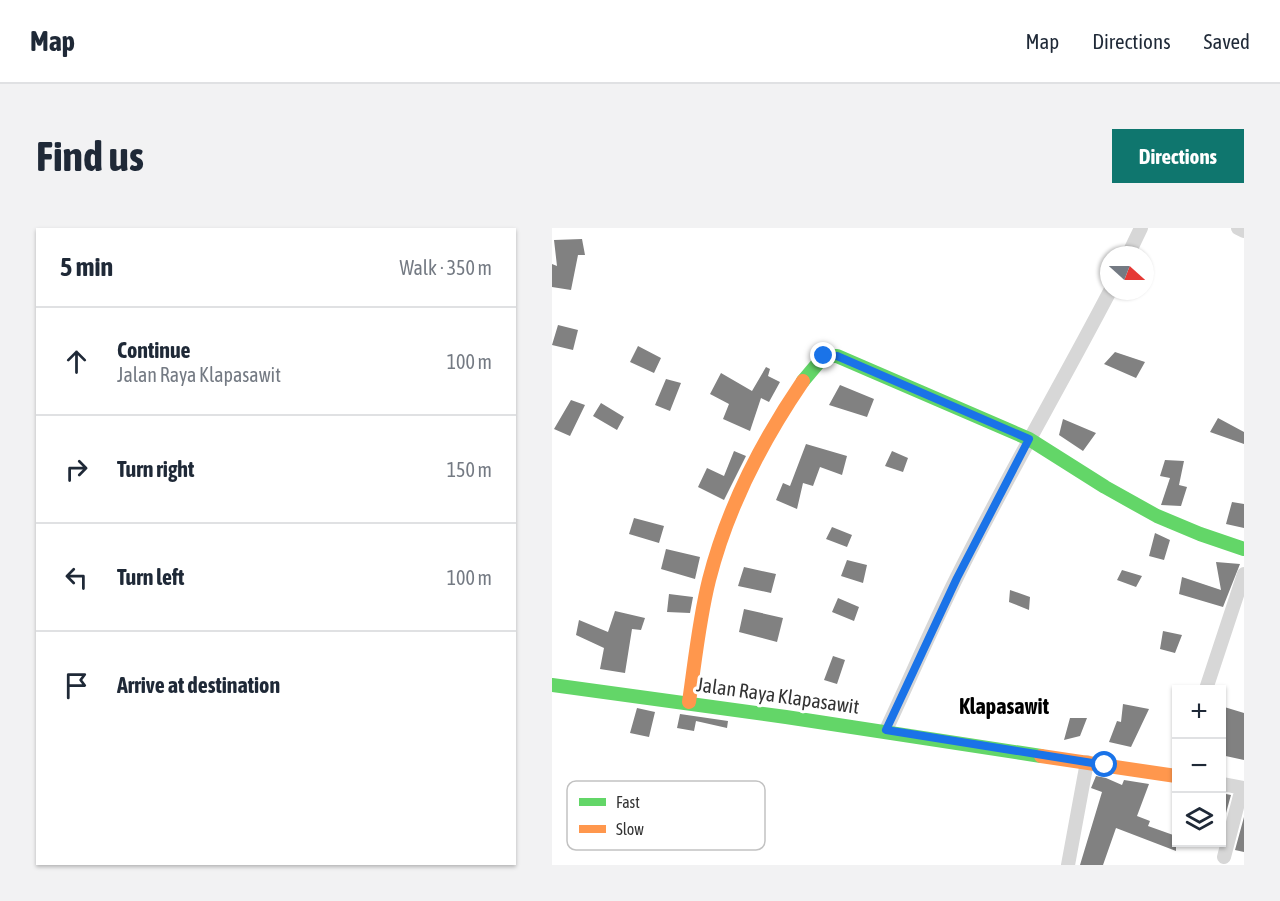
<!DOCTYPE html>
<meta charset="utf-8">
<style>
:root{--surface:#fff;--page:#f2f2f3;--text:#1f2937;--muted:#747a83;--line:#e0e1e3;--accent:#0f766e}
body{margin:0;font-family:"Asap Condensed",sans-serif;background:var(--page);color:var(--text)}
.controls{position:absolute;right:18px;bottom:18px;display:grid;overflow:hidden;border-radius:0px;box-shadow:0 2px 4px #0004}
.controls button{width:54px;height:54px;display:grid;place-items:center;padding:0;border:0;border-bottom:2px solid var(--line);background:var(--surface);color:var(--text);font:30px sans-serif}
.compass{position:absolute;left:548px;top:18px;width:54px;height:54px;border-radius:50%;background:var(--surface);box-shadow:0 2px 4px #0004;rotate:111deg}
.stop{position:absolute;width:18px;height:18px;margin:-14px;border:4px solid #1a73e8;border-radius:50%;background:#fff}
.stop.end{background:#1a73e8;border-color:#fff;box-shadow:0 2px 6px #0008}
.list{margin:0;padding:0;list-style:none}
h2{display:flex;justify-content:space-between;align-items:center;height:78px;margin:0;padding:0 24px;font-size:26px}
h2 small{font-size:20px;font-weight:400;color:var(--muted)}
.list li{display:grid;grid-template-columns:39px 1fr auto;gap:18px;align-items:center;box-sizing:border-box;height:108px;padding:0 24px;border-top:2px solid var(--line)}
.list b{display:block;font-size:22px;white-space:nowrap}
.list p{margin:0;font-size:20px;white-space:nowrap;color:var(--muted)}
.list em{font-size:20px;font-style:normal;color:var(--muted)}
.icon{flex:none;width:33px;height:33px;fill:none;stroke:currentColor;stroke-width:2;stroke-linecap:round;stroke-linejoin:round}
.map{position:relative;flex:none;width:692px;height:637px;overflow:hidden;border-radius:0px}
header{display:flex;align-items:center;gap:36px;box-sizing:border-box;height:84px;padding:0 30px;background:var(--surface);border-bottom:2px solid var(--line)}
header strong{font-size:28px}
nav{display:flex;gap:33px;margin-inline-start:auto;font-size:21px}
.intro{display:flex;align-items:center;justify-content:space-between;box-sizing:border-box;height:144px;padding:0 36px}
h1{margin:0;font-size:42px}
.button{padding:15px 27px;border-radius:0px;background:var(--accent);color:#fff;font-size:21px;font-weight:700}
main{display:flex;gap:36px;padding:0 36px}
aside{flex:1;background:var(--surface);border-radius:0px;box-shadow:0 2px 4px #0004}
.map>svg:first-child{display:block}
.building{fill:#818181}
.lines{fill:none;stroke-linecap:round;stroke-linejoin:round}
.street{stroke:#d7d7d7;stroke-width:14}
.fast{stroke:#63d668;stroke-width:14}
.slow{stroke:#ff974d;stroke-width:14}
.route{stroke:#1a73e8;stroke-width:8}
.labels{text-anchor:middle;dominant-baseline:central;stroke-width:6;stroke-linejoin:round;paint-order:stroke}
.street-label{font-size:20px;fill:#333;stroke:#fff}
.quarter-label{font-size:22px;font-weight:bold;fill:#000;stroke:#fff}
.key{fill:#fff;stroke:#c2c2c2;stroke-width:1.5}
.key-label{font-size:16px;fill:#333}
</style>
<header>
<strong>Map</strong>
<nav><a>Map</a><a>Directions</a><a>Saved</a></nav>
</header>
<div class="intro"><h1>Find us</h1><a class="button">Directions</a></div>
<main>
<aside>
<h2>5 min<small>Walk · 350 m</small></h2>
<ul class="list">
<li><svg class="icon" aria-label="ahead" viewBox="0 0 24 24"><path d="M12 20V5M6 11l6-6 6 6"/></svg><div><b>Continue</b><p>Jalan Raya Klapasawit</p></div><em>100 m</em></li>
<li><svg class="icon" aria-label="right" viewBox="0 0 24 24"><path d="M7 20v-9h11M14 6l5 5-5 5"/></svg><div><b>Turn right</b></div><em>150 m</em></li>
<li><svg class="icon" aria-label="left" viewBox="0 0 24 24"><path d="M17 20v-9H6M10 6l-5 5 5 5"/></svg><div><b>Turn left</b></div><em>100 m</em></li>
<li><svg class="icon" aria-label="arrive" viewBox="0 0 24 24"><path d="M6 21V4h12l-3 4 3 4H6"/></svg><div><b>Arrive at destination</b></div></li>
</ul>
</aside>
<div class="map">
<svg width="692" height="637" viewBox="0 0 692 637">
<rect width="100%" height="100%" fill="#fff"/>
<!-- building -->
<path class="building" d="M30 11 33 27H26L19 62 0 59V36L5 38 2 12Z
M6 97 26 102 21 122 0 117Z
M86 118 109 130 102 145 78 134Z
M563 124 593 134 584 150 552 136Z
M214 139 218 141 216 148 228 154 217 174 209 170 198 203 171 191 177 176 158 166 169 145 200 163Z
M114 151 129 155 118 183 103 177Z
M288 157 322 171 315 189 277 177Z
M19 172 33 177 18 208 2 201Z
M49 175 72 189 65 202 41 188Z
M666 190 692 204V216L658 204Z
M511 191 544 205 531 223 507 207Z
M254 216 295 228 290 247 268 239 261 258 251 255 245 281 224 272 231 255 238 258Z
M182 223 194 228 172 272 146 259 155 240 172 248Z
M340 223 356 230 351 244 333 238Z
M613 232 632 233 627 257 635 259 629 278 609 277 618 250 608 248Z
M680 274 692 276V300L674 296Z
M82 290 112 298 107 315 77 306Z
M280 299 300 307 295 319 274 311Z
M603 305 618 312 612 332 597 328Z
M114 321 148 329 143 351 109 341Z
M295 332 315 337 311 355 289 348Z
M664 334 688 336 671 379 627 366 630 349 669 362Z
M192 339 224 346 219 365 186 358Z
M570 342 590 348 584 359 565 352Z
M458 362 478 369 477 382 457 374Z
M117 366 141 369 138 385 115 384Z
M286 370 307 379 302 393 280 384Z
M192 381 231 390 225 414 187 404Z
M63 383 93 390 89 402 80 401 73 445 48 441 52 420 24 407 27 392 56 404Z
M611 403 630 407 623 425 608 421Z
M281 428 293 432 285 456 272 452Z
M571 476 597 481 579 519 557 514 565 493 569 494Z
M669 478 692 485V532L669 527Z
M85 480 103 484 97 509 78 505Z
M128 486 176 493 175 500 144 493 142 503 125 500Z
M518 490H535L528 508 512 512Z
M544 548 554 550 570 557 572 552 597 556 585 588 598 593 596 598 624 608V623L564 600 551 637H528L550 564 539 560Z
M669 565 679 567 669 603Z
M692 589V624L683 622Z"/>
<g class="lines">
<!-- street -->
<path class="street" d="M686 0 692 3
M576 27 589 0
M654 461 692 346
M334 502C358 451 380 399 405 349 453 252 508 159 558 63
M670 556 692 560
M672 629 690 560
M516 637 535 534"/>
<!-- fast -->
<path class="fast" d="M251 153 272 128H285L477 211 553 259 605 288 648 306 692 321
M0 457 234 489 489 528"/>
<!-- slow -->
<path class="slow" d="M137 474C143 433 147 392 157 352 175 281 210 213 251 153
M489 528 624 548"/>
</g>
<g class="lines">
<!-- route -->
<path class="route" d="M272 128H285L477 211 405 350 334 502 553 537"/>
</g>
<g class="labels">
<!-- street labels -->
<g class="street-label">
<text transform="translate(226 467) rotate(8)">Jalan Raya Klapasawit</text>
</g>
<!-- quarter labels -->
<g class="quarter-label">
<text x="452" y="478">Klapasawit</text>
</g>
</g>
<!-- legend -->
<rect x="15" y="553" width="198" height="69" rx="9" class="key"/>
<rect x="27" y="570" width="27" height="8" fill="#63d668"/>
<rect x="27" y="597" width="27" height="8" fill="#ff974d"/>
<g class="key-label">
<text x="64" y="580">Fast</text>
<text x="64" y="607">Slow</text>
</g>
</svg>
<div class="controls">
<button>+</button>
<button>−</button>
<button><svg class="icon" aria-label="layers" viewBox="0 0 24 24"><path d="M12 4l9 5-9 5-9-5zM3 14l9 5 9-5"/></svg></button>
</div>
<svg class="compass" viewBox="-18 -18 36 36"><path d="M0-13l5 13h-10z" fill="#e53935"/><path d="M0 13l5-13h-10z" fill="#747a83"/></svg>
<div class="stop" style="left:553px;top:537px"></div>
<div class="stop end" style="left:272px;top:128px"></div>
</div>
</main>
